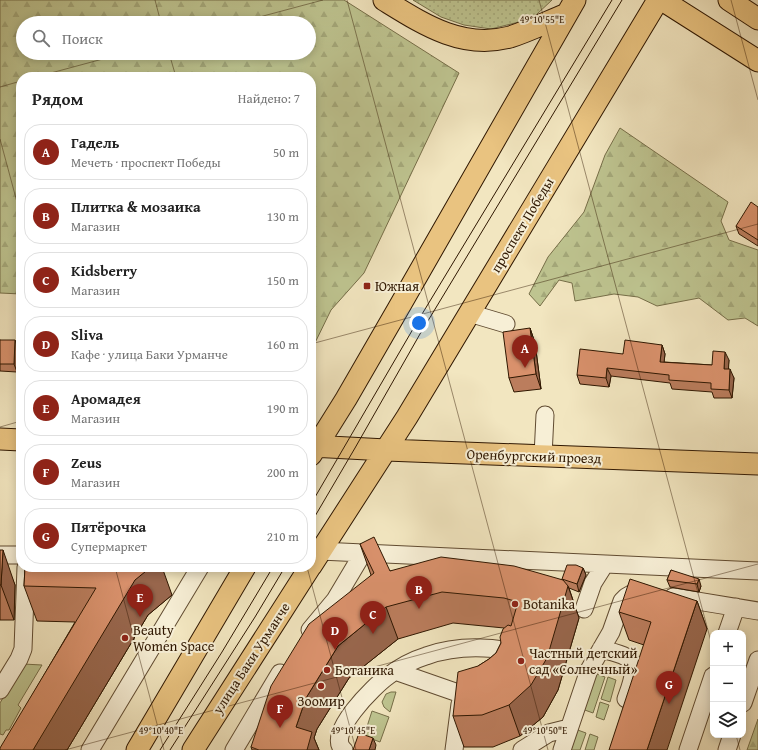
<!DOCTYPE html>
<html lang="ru">
<meta charset="utf-8">
<style>
:root{--surface:#fff;--page:#f6f6f6;--text:#222;--muted:#767676;--line:#e0e0e0;--accent:#8f2418}
body{margin:0;font-family:"Gentium Book Plus",serif;background:var(--page);color:var(--text)}
.controls{position:absolute;right:12px;bottom:12px;display:grid;overflow:hidden;border-radius:8px;box-shadow:0 2px 10px #0003}
.controls button{width:36px;height:36px;display:grid;place-items:center;padding:0;border:0;border-bottom:1px solid var(--line);background:var(--surface);color:var(--text);font:20px sans-serif}
.you{position:absolute;left:419px;top:323px;width:14px;height:14px;margin:-10px;border:3px solid #fff;border-radius:50%;background:#1a73e8;box-shadow:0 0 0 6px #1a73e833}
.badge{display:grid;place-items:center;width:26px;height:26px;border-radius:50%;background:var(--accent);color:#fff;font-size:13px;font-weight:700}
.pin{position:absolute;translate:-50% -33px;filter:drop-shadow(0 1px 2px #0008)}
.pin::after{content:'';position:absolute;top:21px;width:14px;height:12px;background:inherit;clip-path:polygon(0 0,100% 0,50% 100%)}
.list{margin:0;padding:0;list-style:none}
h2{display:flex;justify-content:space-between;align-items:center;height:52px;margin:0;padding:0 16px;font-size:17px}
h2 small{font-size:13px;font-weight:400;color:var(--muted)}
.list li{display:grid;grid-template-columns:26px 1fr auto;gap:12px;align-items:center;box-sizing:border-box;height:56px;margin:0 8px 8px;padding:0 8px;border:1px solid var(--line);border-radius:16px}
.list b{display:block;font-size:15px;white-space:nowrap}
.list p{margin:0;font-size:13px;white-space:nowrap;color:var(--muted)}
.list em{font-size:13px;font-style:normal;color:var(--muted)}
.icon{flex:none;width:22px;height:22px;fill:none;stroke:currentColor;stroke-width:2;stroke-linecap:round;stroke-linejoin:round}
.map{position:relative;flex:none;width:758px;height:750px;overflow:hidden}
.search{position:absolute;background:var(--surface);box-shadow:0 2px 10px #0003;left:16px;top:16px;width:300px;height:44px;display:flex;align-items:center;gap:10px;box-sizing:border-box;padding:0 14px;border-radius:22px;color:var(--muted);font-size:15px}
.panel{position:absolute;background:var(--surface);box-shadow:0 2px 10px #0003;left:16px;top:72px;width:300px;height:500px;border-radius:16px}
.map>svg:first-child{display:block}
.grass{fill:url(#grass-dots);stroke:#766e48}
.forest{fill:url(#forest-firs);stroke:#766e48;fill-rule:evenodd}
.park{fill:#bec490;stroke:#766e48}
.lines{fill:none;stroke-linecap:round;stroke-linejoin:round}
.minor-casing{stroke:#604b31;stroke-width:19}
.major-casing{stroke:#2f1701;stroke-width:23}
.minor{stroke:#f7efd6;stroke-width:17}
.major{stroke:#e9c380;stroke-width:21}
.tram{stroke:#2f1701;stroke-width:1}
.wall{fill:#bb7d5d;stroke:#2f1701}
.shaded-wall{fill:#98664c;stroke:#2f1701}
.building{fill:#d9916c;stroke:#2f1701}
.ticks{fill:none;stroke:#2f1701;stroke-width:1;stroke-opacity:0.45}
.poi-dot{fill:#8f2418;stroke:#f7efd6;stroke-width:1.5}
.labels{text-anchor:middle;dominant-baseline:central;stroke-width:4;stroke-linejoin:round;paint-order:stroke}
.street-label{font-size:14px;fill:#2f1701;stroke:#f7efd6}
.poi-label{font-size:14px;fill:#2f1701;stroke:#f7efd6;text-anchor:start}
.ticks-label{font-size:10px;text-anchor:middle;fill:#2f1701;stroke:#f7efd6;stroke-width:4;stroke-linejoin:round;paint-order:stroke}
</style>
<div class="map">
<svg width="758" height="750" viewBox="0 0 758 750">
<defs>
<pattern id="grass-dots" width="8" height="8" patternUnits="userSpaceOnUse"><rect width="8" height="8" fill="#bec490"/><path d="M2 2h.1M6 6h.1" fill="none" stroke="#a4a87a" stroke-width="1.8" stroke-linecap="round"/></pattern>
<pattern id="forest-firs" width="22" height="20" patternUnits="userSpaceOnUse"><rect width="22" height="20" fill="#bec490"/><path d="M5 1l3.5 6h-7zM16 11l3.5 6h-7z" fill="#a4a87a"/></pattern>
</defs>
<rect width="100%" height="100%" fill="#f2e6c0"/>
<filter id="stains"><feTurbulence type="fractalNoise" baseFrequency=".005" numOctaves="4"/><feColorMatrix values="0 0 0 0 .2 0 0 0 0 .09 0 0 0 0 .02 0 0 0 .5 -.17"/></filter>
<radialGradient id="worn" r=".72"><stop offset=".6" stop-color="#630" stop-opacity="0"/><stop offset="1" stop-color="#630" stop-opacity=".3"/></radialGradient>
<!-- grass -->
<path class="grass" d="M413 0H552L536 15 519 22 491 29 464 25 441 17Z"/>
<!-- forest -->
<path class="forest" d="M0 0H344L459 73 364 273 331 310 311 351V77H21V294L0 293ZM23 23H309V53H23Z
M620 128 728 202 721 221 729 240 758 250V326L745 318 728 320 699 298 657 306 638 297 614 294 575 301 572 283 559 280 540 306 529 294 548 257 584 212 605 155Z
M758 719V750H747Z"/>
<!-- park -->
<path class="park" d="M23 664 42 665 18 705 21 708 9 730H6L3 735 0 734V703Z
M594 673 605 677 593 713 582 709Z
M608 677 616 680 610 702 601 699Z
M391 692H396L390 712 384 707 382 702 386 694Z
M600 702 609 705 604 720 596 717Z
M372 711 389 717 380 742 364 736Z
M575 729 586 733 580 750H569Z
M590 734 598 737 594 750H585Z"/>
<g class="lines">
<!-- minor casing -->
<g class="minor-casing">
<path id="minor" d="M469 313 506 324
M543 456 545 415
M320 551 758 571
M0 555H21
M673 597 758 611
M584 609 593 583 605 564
M310 630 335 600 363 553
M727 633 736 607
M601 649C608 651 619 653 626 657 640 666 630 687 626 699
M395 671 461 694H472L479 692
M0 690 19 659 23 649 26 567
M743 703 758 660
M90 750 200 567
M234 750 280 673
M344 750C324 735 375 685 388 676 400 667 413 660 426 656 454 646 482 646 511 651
M454 750 460 704
M522 750 549 733 569 728
M562 750 589 670 611 632 622 601 626 597 633 593 637 592 643 593
M688 750 713 676
M727 750 732 735"/>
</g>
<!-- major casing -->
<g class="major-casing">
<path id="major" d="M384 0C423 24 462 50 510 37 529 31 549 21 567 14
M662 0 758 61
M729 0 758 19
M0 439 21 440
M311 446 386 450 758 464
M311 455 346 399 398 309 575 0
M311 566 407 417 658 0
M137 750 245 567
M193 750 310 567"/>
</g>
<!-- minor -->
<use href="#minor" class="minor"/>
<!-- major -->
<use href="#major" class="major"/>
<!-- tram -->
<path class="tram" d="M311 504 413 329 612 0
M311 523 355 448 420 334 622 0
M160 750 222 652 273 567
M170 750 255 617 285 567"/>
</g>
<!-- wall -->
<path class="wall" d="M758 207V246L739 234 736 226Z
M530 328 535 343 541 389 514 392 509 378Z
M0 340 18 348 17 372 0 371Z
M662 345 665 354 664 362 712 365 729 360 728 369 734 378 732 398H714L712 392 672 389 670 383 611 376 609 387 580 384 577 375 623 354Z
M360 544 390 571 562 580 583 568 586 575 579 592 569 588 579 618 558 690 543 717 520 736 493 747H464L453 716 478 666 489 659 496 653 501 643 504 628 453 623 398 639 349 678 317 729 314 738 319 750H252L251 747 371 575Z
M0 550 15 585 14 620H0Z
M25 567 172 595 148 615 67 750H0L75 622 37 621 24 586Z
M671 570 701 586 699 592 670 587 667 580Z
M697 601 707 629 644 645 629 640 619 612Z"/>
<!-- shaded-wall -->
<path class="shaded-wall" d="M530 328 535 343 541 389 536 374Z
M15 340 18 348 17 372 14 364Z
M662 345 665 354 663 371 660 362Z
M725 352 729 360 728 378 724 369Z
M607 368 611 376 609 387 606 378Z
M730 369 734 378 732 398 729 390Z
M3 550 15 585 14 620 1 585Z
M136 567H162L172 595 148 615 67 750H33Z
M583 568 586 575 579 592 577 584Z
M699 579 701 586 699 592 697 584Z
M568 586 579 618 558 690 543 717 520 736 509 705Z
M697 601 707 629 667 750H647Z
M386 607 398 639 349 678 317 729 314 738 319 750H305L296 727 306 698 338 646Z
M373 738 376 745 375 750H369Z"/>
<!-- building -->
<path class="building" d="M751 202 758 207V240L736 226Z
M530 328 536 374 509 378 503 332Z
M0 340H15L14 364H0Z
M625 340 662 345 660 362 712 365 713 351 725 352 724 369H730L729 390 711 389V383L669 380V375L607 368 606 378 577 375 580 349 623 354Z
M374 537 390 571 441 557 514 566 563 580 568 586 547 658 531 685 509 705 482 715 453 716 458 672 478 666 489 659 496 653 501 643 500 637 503 629 508 625 511 626 518 602 504 598 442 592 386 607 338 646 306 698 296 727 312 732 307 750H259L251 747 271 686 309 624 374 573 360 544Z
M0 550H3L1 585H0Z
M567 565H576L583 568 577 584 562 579Z
M25 567H151L135 580 33 750H0V748L96 588 24 586Z
M671 570 699 579 697 584 667 580Z
M630 579 697 601 647 750H609L651 622 619 612Z
M359 733 373 738 369 750H353Z"/>
<!-- ticks -->
<path class="ticks" d="M155 0 161 23M347 0 548 750M539 0 713 649M731 0 758 100M237 23 323 0M169 53 176 77M36 77 125 53M0 87 21 81M0 139 21 217M311 344 758 224M0 427 21 421M115 567 164 750M307 567 356 750M736 735 740 750M65 750 758 564"/>
<!-- markers -->
<g class="poi-dot">
<rect x="363" y="282" width="8" height="8" rx="2"/>
<circle cx="515" cy="604" r="4"/>
<circle cx="125" cy="638" r="4"/>
<circle cx="521" cy="661" r="4"/>
<circle cx="327" cy="670" r="4"/>
<circle cx="321" cy="686" r="4"/>
</g>
<g class="labels">
<!-- street labels -->
<g class="street-label">
<text transform="translate(522 225) rotate(-59)">проспект Победы</text>
<text transform="translate(534 456) rotate(2)">Оренбургский проезд</text>
<text transform="translate(251 658) rotate(-57)">улица Баки Урманче</text>
</g>
<!-- poi labels -->
<g class="poi-label">
<text x="375" y="286">Южная</text>
<text x="523" y="604">Botanika</text>
<text x="133" y="630">Beauty<tspan x="133" dy="16">Women Space</tspan></text>
<text x="529" y="653">Частный детский<tspan x="529" dy="16">сад «Солнечный»</tspan></text>
<text x="335" y="670">Ботаника</text>
<text x="321" y="701" text-anchor="middle">Зоомир</text>
</g>
</g>
<g class="ticks-label">
<text x="542" y="23">49°10'55"E</text>
<text x="161" y="734">49°10'40"E</text>
<text x="353" y="734">49°10'45"E</text>
<text x="545" y="734">49°10'50"E</text>
</g>
<rect width="100%" height="100%" filter="url(#stains)"/>
<rect width="100%" height="100%" fill="url(#worn)"/>
</svg>
<div class="controls">
<button>+</button>
<button>−</button>
<button><svg class="icon" aria-label="layers" viewBox="0 0 24 24"><path d="M12 4l9 5-9 5-9-5zM3 14l9 5 9-5"/></svg></button>
</div>
<div class="you"></div>
<div class="pin badge" style="left:525px;top:368px">A</div>
<div class="pin badge" style="left:419px;top:609px">B</div>
<div class="pin badge" style="left:373px;top:634px">C</div>
<div class="pin badge" style="left:335px;top:650px">D</div>
<div class="pin badge" style="left:140px;top:617px">E</div>
<div class="pin badge" style="left:280px;top:728px">F</div>
<div class="pin badge" style="left:669px;top:704px">G</div>
<div class="search"><svg class="icon" aria-label="search" viewBox="0 0 24 24"><circle cx="10" cy="10" r="6"/><path d="M15 15l6 6"/></svg>Поиск</div>
<section class="panel">
<h2>Рядом<small>Найдено: 7</small></h2>
<ul class="list">
<li><span class="badge">A</span><div><b>Гадель</b><p>Мечеть · проспект Победы</p></div><em>50 m</em></li>
<li><span class="badge">B</span><div><b>Плитка &amp; мозаика</b><p>Магазин</p></div><em>130 m</em></li>
<li><span class="badge">C</span><div><b>Kidsberry</b><p>Магазин</p></div><em>150 m</em></li>
<li><span class="badge">D</span><div><b>Sliva</b><p>Кафе · улица Баки Урманче</p></div><em>160 m</em></li>
<li><span class="badge">E</span><div><b>Аромадея</b><p>Магазин</p></div><em>190 m</em></li>
<li><span class="badge">F</span><div><b>Zeus</b><p>Магазин</p></div><em>200 m</em></li>
<li><span class="badge">G</span><div><b>Пятёрочка</b><p>Супермаркет</p></div><em>210 m</em></li>
</ul>
</section>
</div>
